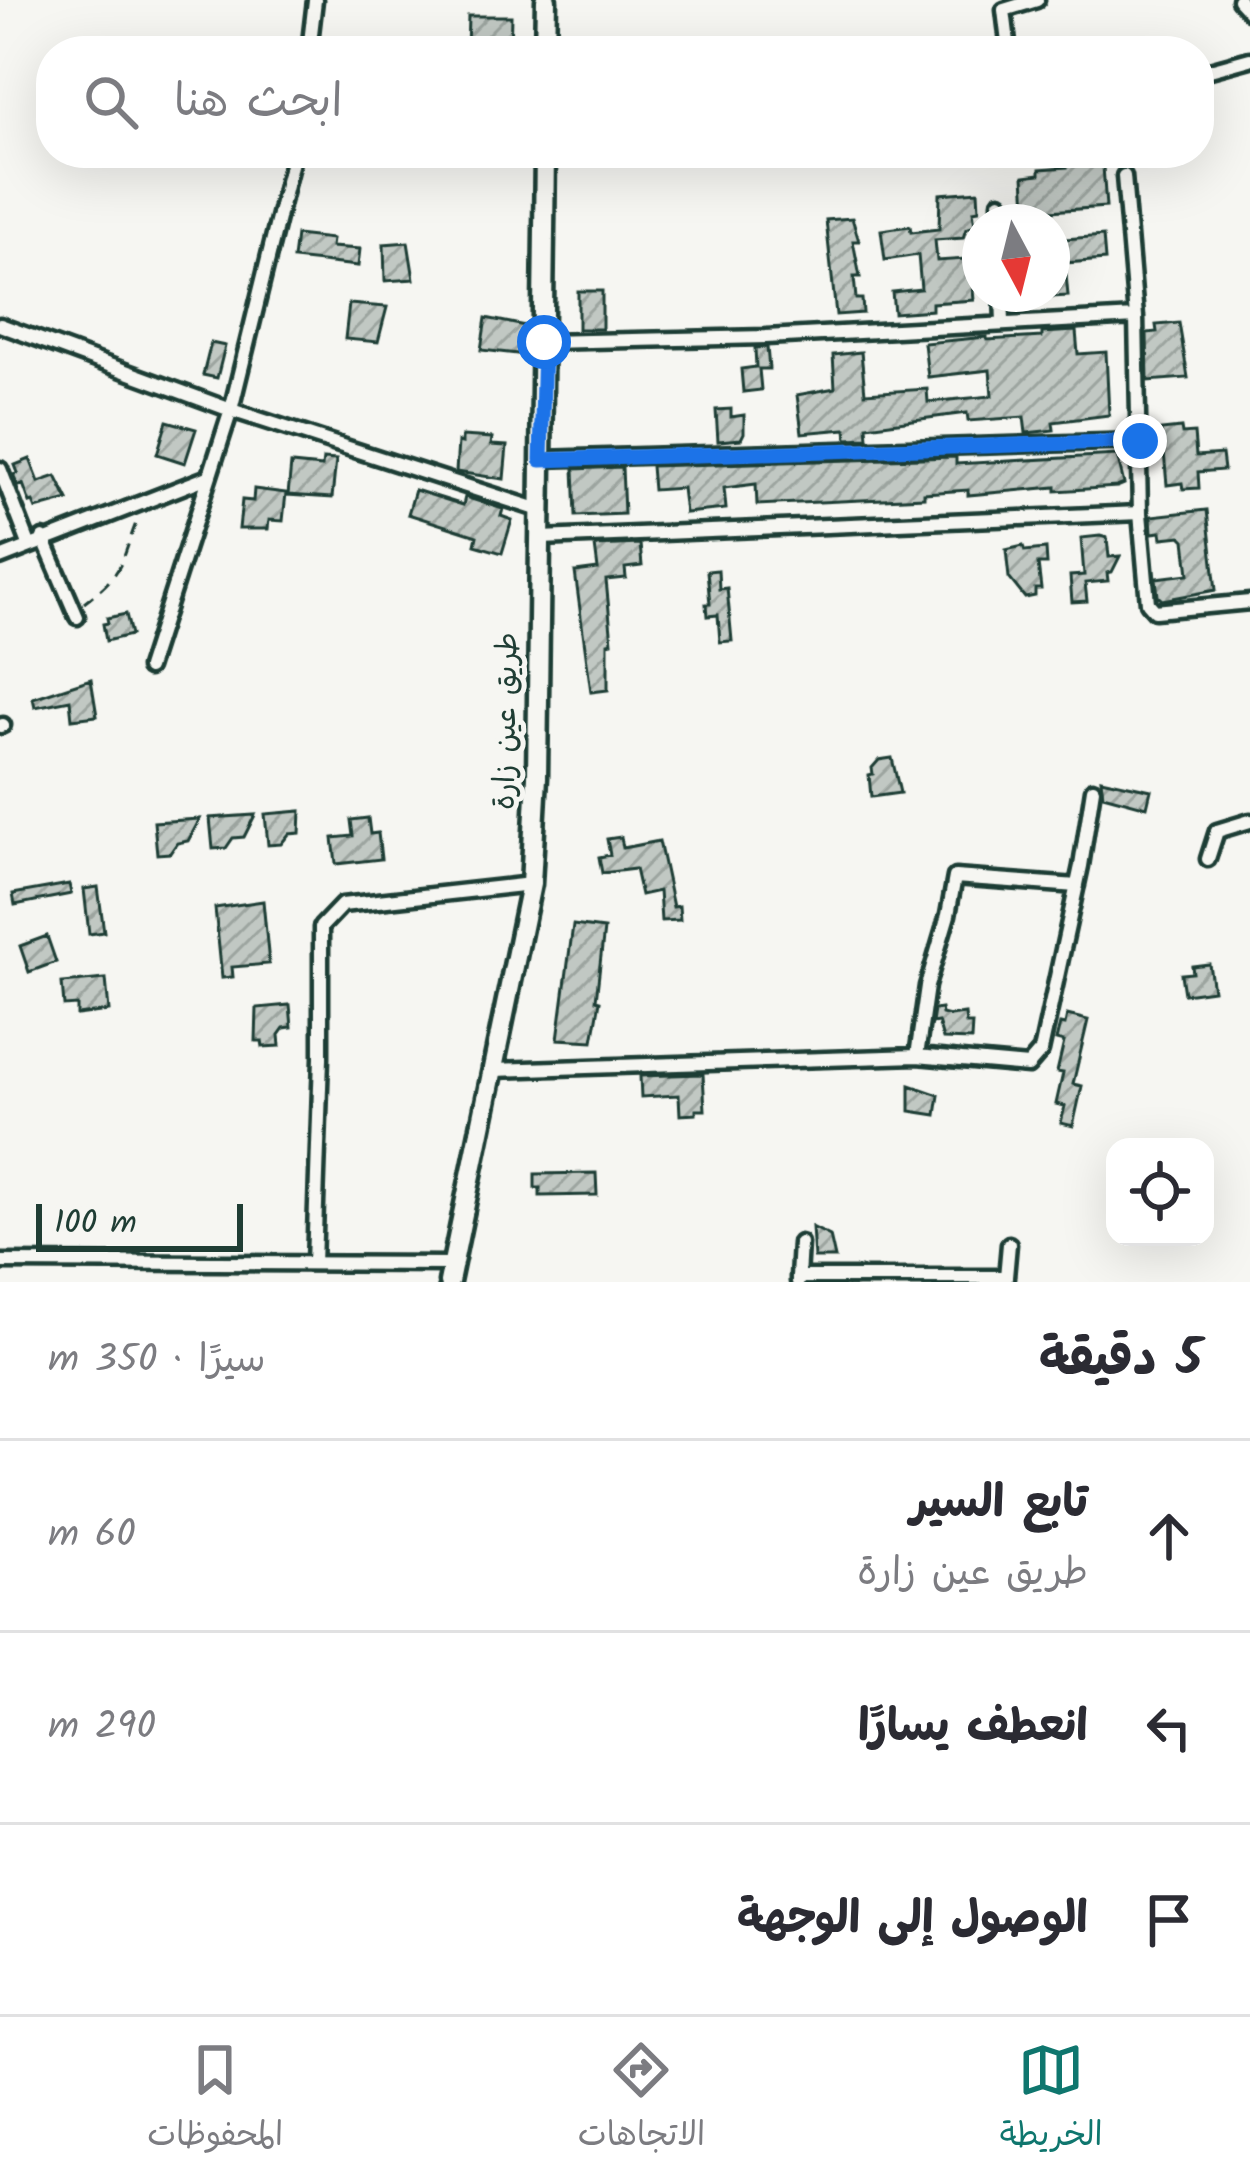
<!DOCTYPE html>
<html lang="ar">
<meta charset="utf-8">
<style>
:root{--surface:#fff;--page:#f7f7f7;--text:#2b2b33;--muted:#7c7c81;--line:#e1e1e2;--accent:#0f766e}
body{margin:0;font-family:Kalam,"Playpen Sans Arabic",sans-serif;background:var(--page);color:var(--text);direction:rtl}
.controls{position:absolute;right:36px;bottom:36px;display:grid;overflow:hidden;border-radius:24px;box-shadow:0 12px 48px #0002}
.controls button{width:108px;height:108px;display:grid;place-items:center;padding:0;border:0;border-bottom:3px solid var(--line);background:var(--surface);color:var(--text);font:60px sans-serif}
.compass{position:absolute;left:962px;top:204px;width:108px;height:108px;border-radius:50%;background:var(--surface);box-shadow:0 12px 48px #0002;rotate:173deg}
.scale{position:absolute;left:36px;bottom:30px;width:207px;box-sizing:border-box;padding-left:12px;border:6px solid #1f3d34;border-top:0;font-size:33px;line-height:42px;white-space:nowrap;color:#1f3d34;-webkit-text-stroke:9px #f6f6f2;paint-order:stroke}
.stop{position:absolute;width:36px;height:36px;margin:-27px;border:9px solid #1a73e8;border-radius:50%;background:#fff}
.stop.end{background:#1a73e8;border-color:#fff;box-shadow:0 3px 12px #0008}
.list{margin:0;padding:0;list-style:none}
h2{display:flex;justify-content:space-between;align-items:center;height:156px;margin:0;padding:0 48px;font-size:51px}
h2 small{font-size:39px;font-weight:400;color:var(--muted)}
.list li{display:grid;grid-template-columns:78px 1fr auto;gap:36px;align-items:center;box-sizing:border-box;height:192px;padding:0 48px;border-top:3px solid var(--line)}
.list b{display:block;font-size:45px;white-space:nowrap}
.list p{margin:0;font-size:39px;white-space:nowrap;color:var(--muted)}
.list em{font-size:39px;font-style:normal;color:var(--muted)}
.icon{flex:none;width:66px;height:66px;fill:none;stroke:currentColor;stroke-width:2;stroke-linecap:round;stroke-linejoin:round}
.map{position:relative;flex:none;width:1250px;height:1282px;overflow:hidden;direction:ltr}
.search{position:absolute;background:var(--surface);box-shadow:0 12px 48px #0002;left:36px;right:36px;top:36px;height:132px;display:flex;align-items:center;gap:30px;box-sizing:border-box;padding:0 42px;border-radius:48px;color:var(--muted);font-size:45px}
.sheet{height:732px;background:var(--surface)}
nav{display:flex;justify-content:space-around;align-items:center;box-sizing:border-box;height:168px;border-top:3px solid var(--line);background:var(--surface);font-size:33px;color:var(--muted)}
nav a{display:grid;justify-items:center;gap:6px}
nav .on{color:var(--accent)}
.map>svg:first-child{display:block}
.building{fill:url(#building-hatch);stroke:#1f3d34;stroke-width:3}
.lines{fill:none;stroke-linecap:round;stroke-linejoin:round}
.minor-casing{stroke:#1f3d34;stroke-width:21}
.primary-casing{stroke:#1f3d34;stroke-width:27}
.path{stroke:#1f3d34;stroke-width:3;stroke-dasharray:12 9;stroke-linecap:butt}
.minor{stroke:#f6f6f2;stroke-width:12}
.primary{stroke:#f6f6f2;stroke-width:18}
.route{stroke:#1a73e8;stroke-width:15}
.labels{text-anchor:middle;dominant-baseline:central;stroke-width:10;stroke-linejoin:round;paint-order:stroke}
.street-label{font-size:30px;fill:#1f3d34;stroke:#f6f6f2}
</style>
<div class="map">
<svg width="1250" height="1282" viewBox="0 0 1250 1282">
<defs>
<pattern id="building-hatch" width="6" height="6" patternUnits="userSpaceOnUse" patternTransform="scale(3)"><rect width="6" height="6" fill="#c1c8c3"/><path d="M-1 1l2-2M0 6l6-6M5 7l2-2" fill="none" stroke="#9ca49f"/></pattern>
</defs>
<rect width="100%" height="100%" fill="#f6f6f2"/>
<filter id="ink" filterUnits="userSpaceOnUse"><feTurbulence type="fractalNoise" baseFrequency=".00833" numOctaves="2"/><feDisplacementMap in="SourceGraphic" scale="24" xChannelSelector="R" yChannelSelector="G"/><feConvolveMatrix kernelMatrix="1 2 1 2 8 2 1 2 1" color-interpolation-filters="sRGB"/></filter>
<g filter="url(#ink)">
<!-- building -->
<path class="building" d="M468 16H511L510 50 467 49Z
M1102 153 1106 207 1050 211 1051 220 1027 222 1024 176 1040 174V169L1067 167 1066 156Z
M978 191 979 210 973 211 975 226 966 229 963 238 935 240 937 261 966 259 967 262H972L979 289 973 290 974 300 932 303V310L894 313 892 292 921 289 918 255 885 260 881 230 910 226 911 232 939 229 940 194Z
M852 218 859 241H853L860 277H854L856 299H862L863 313 836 315 826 220Z
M296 235 332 239 331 247 360 249 358 266 293 259Z
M1103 236 1105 260 1065 263 1068 296 1052 297V240Z
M408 242 414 279 385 281 384 244Z
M578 291H602V329H578Z
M349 304 387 307 378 342 345 339Z
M486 318 525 326 518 354 481 350Z
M1179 323 1188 378 1148 381 1147 333 1157 332 1156 325Z
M1076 331 1078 354 1106 352 1109 415 1053 422 1054 430 1026 433 1024 417 968 421 967 413 867 426 868 438 847 439 846 429 802 433 797 395 835 388 833 355 861 352 865 393 927 389 928 402 992 396 990 370 928 377 924 343 987 337V340L1042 337V333Z
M211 343 225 346 217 378 203 375Z
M767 347 769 369H759L761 390 743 392 741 369 756 367 755 348Z
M731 409V417L744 415V433L741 439 718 441 716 410Z
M167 421 196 429 185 463 157 454Z
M1181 428 1182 434 1194 433 1196 456 1222 454 1224 470 1198 472 1199 488 1183 489 1182 483 1167 485 1164 452 1160 453 1161 430Z
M462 436 492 438 491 445 507 446 504 479 456 472 458 442 462 443Z
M1117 455 1124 484 1117 487 1056 491V487L968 495V490L924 493V497L757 505 756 484 724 488 726 509 685 513 682 488 653 490 651 466 956 457V464Z
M30 459 39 482 56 476 68 500 36 509 33 502 30 503 23 484 18 486 13 475 18 473 15 465Z
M323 459 336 460 332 498 288 495 291 464 322 467Z
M622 467 624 514 576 516 574 469Z
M254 489 286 493 283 521 269 520 268 529H239L242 500 253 501Z
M415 490 463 505 465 497 503 509 501 516 512 520 502 553 475 545 477 536 408 514Z
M1207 510 1216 590 1162 600 1158 596 1156 578 1189 574 1185 540 1181 536 1162 538 1161 532 1152 533 1151 516Z
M1100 536 1107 538 1109 557 1120 556 1112 572 1107 573 1108 581 1085 583 1087 601 1072 602 1070 576 1084 575 1081 538Z
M640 544 642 566 625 568 626 578 606 580 612 642 608 643V690L591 692 575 572 598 569 595 546Z
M1023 546 1025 551 1046 549 1047 564H1038L1041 589H1035V596L1025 598 1009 578 1006 550Z
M718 570 719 589 727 588 732 641 720 642 718 615 707 616 706 604H710L707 571Z
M126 614 131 635 106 641 103 624 108 623 107 618Z
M91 679 97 716 72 719 70 700 35 707 33 698Z
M892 758 900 793 871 797 869 775 873 774 872 768 879 760Z
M1101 779 1151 790 1147 807 1103 795Z
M301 811 300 833 289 834 281 844 268 845 265 814Z
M255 815 244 837 233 838 226 848 213 849 210 818Z
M368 818 370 834 378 833 381 859 336 864 333 838 353 836 351 820Z
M200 819 188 841 177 843 170 853 157 854 154 822Z
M621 837 623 848 659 841 673 907 679 906 680 920 661 921 659 891 641 895 635 869 602 873 599 857 610 855 607 839Z
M69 884 71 894 15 905 13 894Z
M98 887 104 932 89 934 84 889Z
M263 901 269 964 232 967 233 977 222 978 215 908Z
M573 925 604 929 596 1000 600 1001 593 1041 558 1039Z
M47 936 56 962 29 972 20 946Z
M1209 964 1213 990 1184 994 1181 974 1193 973 1192 966Z
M106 979 109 1011 77 1015V1005L64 1006 62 983Z
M290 1005 292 1027 284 1028 279 1035 280 1046 263 1047 262 1041H256L257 1008Z
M941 1009 942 1014 950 1016 965 1014 966 1024H972L971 1040 943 1039 938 1022 932 1023 934 1010Z
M1067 1015 1088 1020 1073 1084 1082 1086 1073 1126 1061 1123 1065 1106 1056 1104 1063 1073 1057 1072 1064 1042 1056 1040 1060 1024 1065 1025Z
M703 1074 705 1110H696V1114L680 1115 679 1095 641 1097 640 1076Z
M910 1085 939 1095 936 1115 910 1111Z
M596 1173 597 1195 540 1196V1188H535V1174Z
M812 1227 830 1236 835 1258H814Z"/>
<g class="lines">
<!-- minor casing -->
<g class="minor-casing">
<path id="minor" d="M1239 0 1250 12
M309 51 315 0
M1009 51 1004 10 1037 0
M1199 73 1250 59
M1124 176 1136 317 1140 513 1148 603 1155 611 1250 602
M1000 202V222
M1002 294 1003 323
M0 325 231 410 540 510
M545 342 766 337 1136 317
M541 459 1140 441
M0 469 29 544
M43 538 77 617
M541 538 1140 513
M0 558 208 477
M148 668 231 410 294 153
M0 726 3 725
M1208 859 1217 831 1250 821
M917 1056 927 986 948 915 955 877 1077 886
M494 1070 917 1056 1028 1066 1041 1051 1081 866 1093 789
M0 1262 453 1264
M314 1263 321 1058V927L342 905 531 884
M798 1277 800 1243
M1006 1277 1009 1244
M798 1282V1277H1006L1005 1282"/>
</g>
<!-- primary casing -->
<g class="primary-casing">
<path id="primary" d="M545 51 546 0
M449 1282 531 884 537 777 545 153"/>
</g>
<!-- path -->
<path class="path" d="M84 603C126 571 120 563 138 518"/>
<!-- minor -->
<use href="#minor" class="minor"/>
<!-- primary -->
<use href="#primary" class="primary"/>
</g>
</g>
<g class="lines" filter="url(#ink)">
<!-- route -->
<path class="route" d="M544 342 541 460 1140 441"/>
</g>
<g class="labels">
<!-- street labels -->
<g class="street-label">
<text transform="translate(507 721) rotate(-89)">طريق عين زارة</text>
</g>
</g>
</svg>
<div class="controls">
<button><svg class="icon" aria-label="locate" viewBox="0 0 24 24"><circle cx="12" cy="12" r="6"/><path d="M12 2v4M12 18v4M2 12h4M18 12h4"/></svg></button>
</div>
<svg class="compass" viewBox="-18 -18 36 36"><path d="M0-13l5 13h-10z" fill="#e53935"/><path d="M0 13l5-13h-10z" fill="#7c7c81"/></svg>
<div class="scale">100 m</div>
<div class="stop" style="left:544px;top:342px"></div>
<div class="stop end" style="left:1140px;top:441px"></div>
<div class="search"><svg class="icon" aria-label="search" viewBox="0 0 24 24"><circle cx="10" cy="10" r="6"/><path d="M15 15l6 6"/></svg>ابحث هنا</div>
</div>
<section class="sheet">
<h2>5 دقيقة<small>سيرًا · 350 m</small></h2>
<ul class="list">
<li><svg class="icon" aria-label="ahead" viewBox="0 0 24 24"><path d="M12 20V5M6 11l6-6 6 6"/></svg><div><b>تابع السير</b><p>طريق عين زارة</p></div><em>60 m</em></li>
<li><svg class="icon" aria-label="left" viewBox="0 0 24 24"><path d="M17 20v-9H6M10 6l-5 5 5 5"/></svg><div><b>انعطف يسارًا</b></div><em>290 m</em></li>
<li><svg class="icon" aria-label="arrive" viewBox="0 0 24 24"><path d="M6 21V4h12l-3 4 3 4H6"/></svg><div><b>الوصول إلى الوجهة</b></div></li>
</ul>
</section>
<nav>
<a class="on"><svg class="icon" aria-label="map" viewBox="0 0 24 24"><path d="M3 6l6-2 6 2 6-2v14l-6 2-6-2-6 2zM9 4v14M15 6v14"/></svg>الخريطة</a>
<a><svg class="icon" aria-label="directions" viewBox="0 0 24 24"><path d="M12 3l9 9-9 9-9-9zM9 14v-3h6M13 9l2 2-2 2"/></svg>الاتجاهات</a>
<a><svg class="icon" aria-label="saved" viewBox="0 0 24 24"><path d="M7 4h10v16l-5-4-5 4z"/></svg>المحفوظات</a>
</nav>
